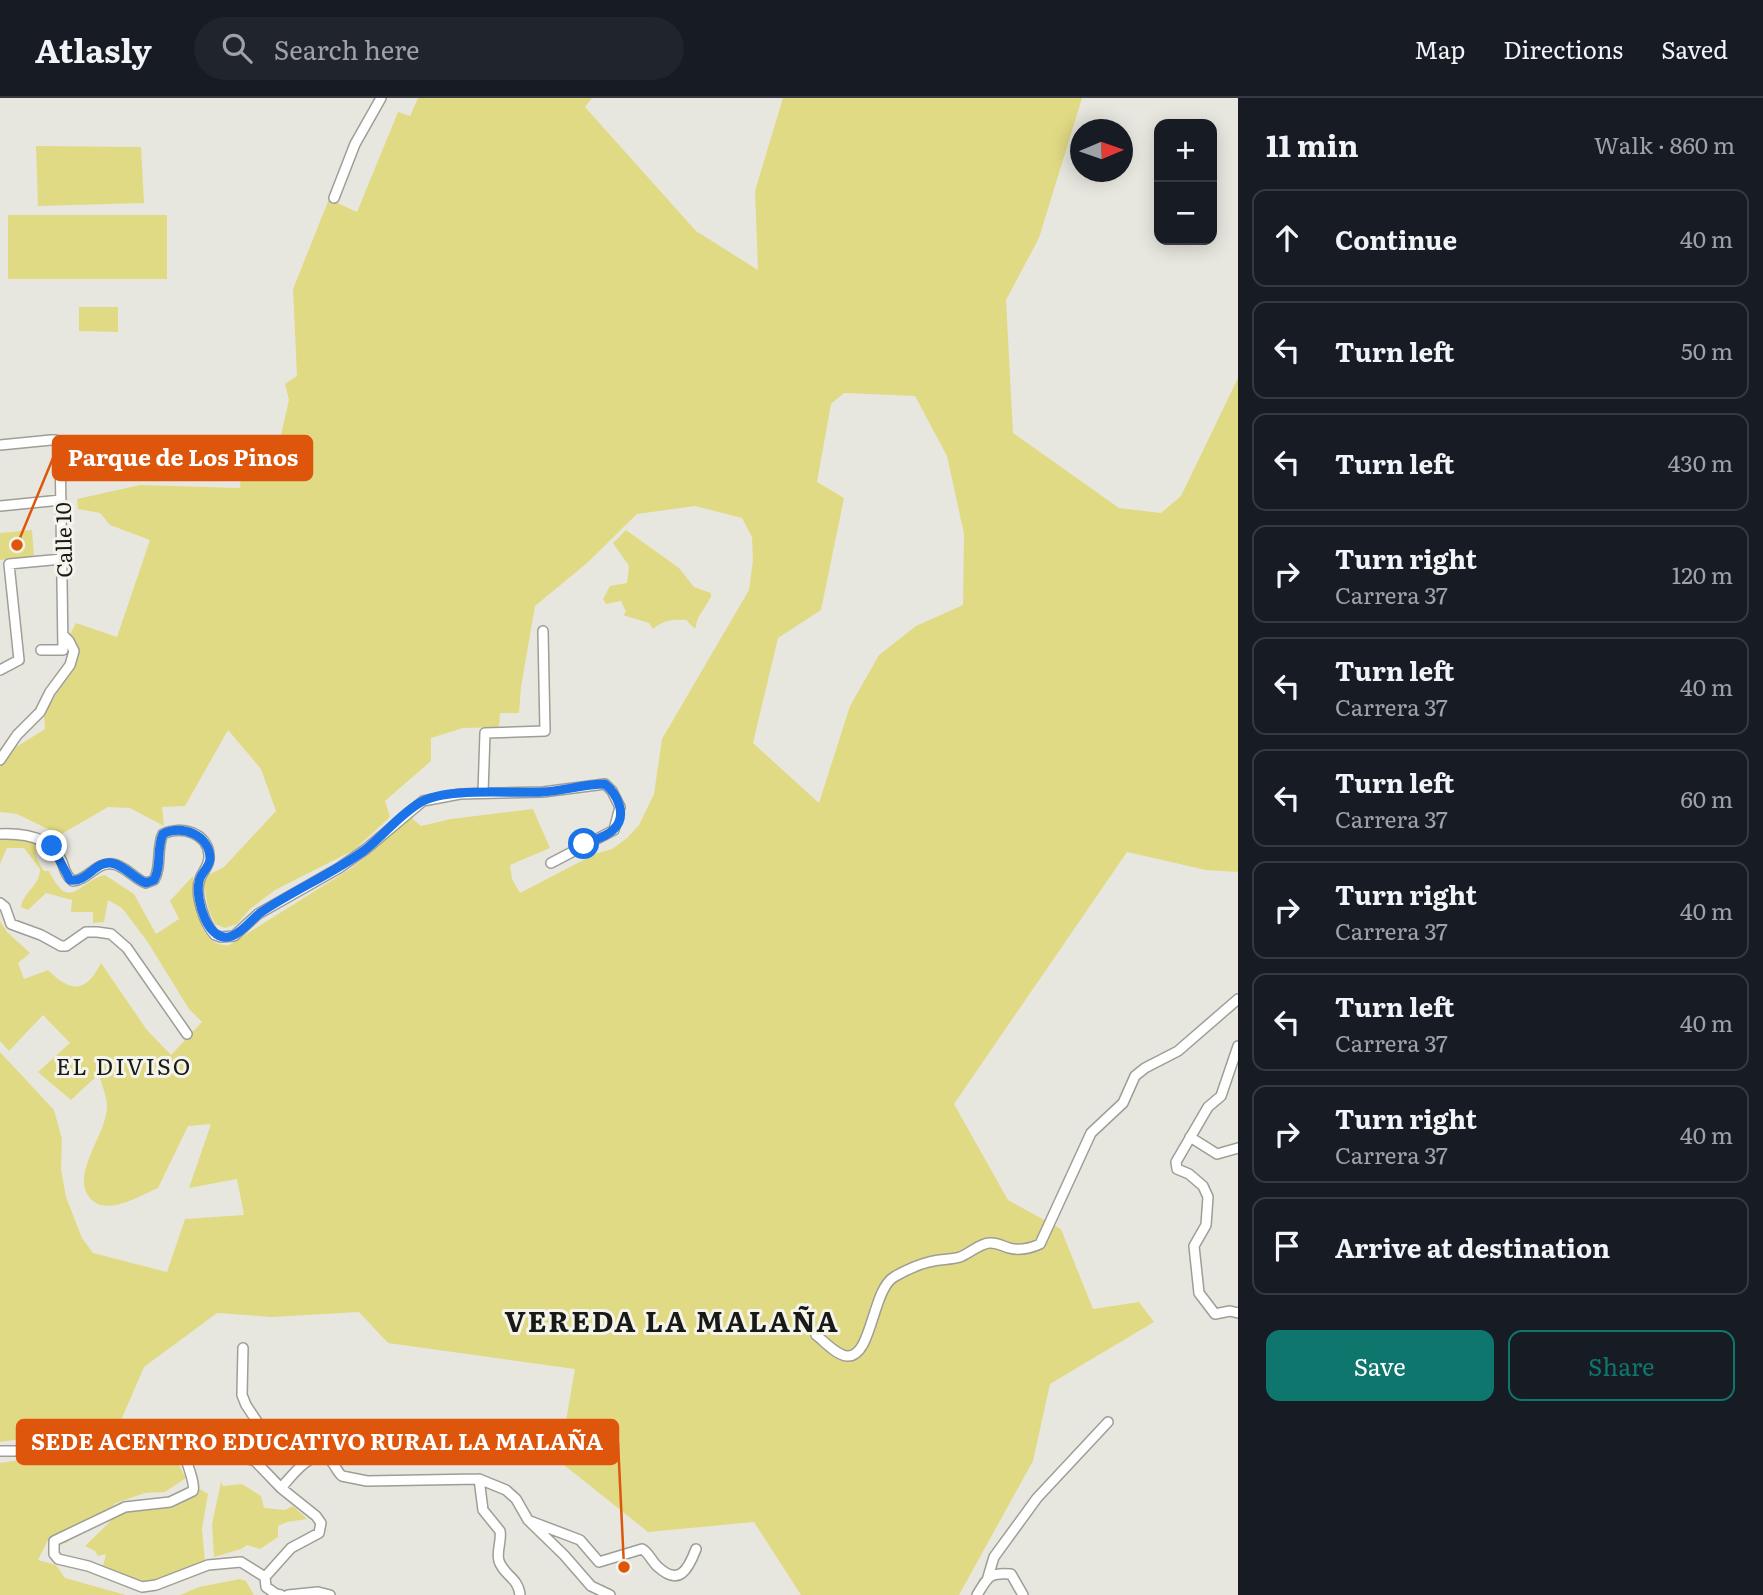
<!DOCTYPE html>
<meta charset="utf-8">
<style>
:root{--surface:#171b24;--page:#20242c;--text:#f1f3f6;--muted:#9ea1a6;--line:#363941;--accent:#0f766e}
body{margin:0;font-family:Literata,serif;background:var(--page);color:var(--text)}
.controls{position:absolute;right:21px;top:21px;display:grid;overflow:hidden;border-radius:14px;box-shadow:0 4px 18px #0003}
.controls button{width:63px;height:63px;display:grid;place-items:center;padding:0;border:0;border-bottom:2px solid var(--line);background:var(--surface);color:var(--text);font:35px sans-serif}
.compass{position:absolute;left:1070px;top:21px;width:63px;height:63px;border-radius:50%;background:var(--surface);box-shadow:0 4px 18px #0003;rotate:88deg}
.stop{position:absolute;width:21px;height:21px;margin:-16px;border:5px solid #1a73e8;border-radius:50%;background:#fff}
.stop.end{background:#1a73e8;border-color:#fff;box-shadow:0 2px 7px #0008}
.list{margin:0;padding:0;list-style:none}
h2{display:flex;justify-content:space-between;align-items:center;height:91px;margin:0;padding:0 28px;font-size:30px}
h2 small{font-size:23px;font-weight:400;color:var(--muted)}
.list li{display:grid;grid-template-columns:46px 1fr auto;gap:21px;align-items:center;box-sizing:border-box;height:98px;margin:0 14px 14px;padding:0 14px;border:2px solid var(--line);border-radius:14px}
.list b{display:block;font-size:26px;white-space:nowrap}
.list p{margin:0;font-size:23px;white-space:nowrap;color:var(--muted)}
.list em{font-size:23px;font-style:normal;color:var(--muted)}
.actions{display:flex;gap:14px;padding:21px 28px}
.actions a{flex:1;padding:16px 0;border:2px solid var(--accent);border-radius:14px;text-align:center;font-size:24px;color:var(--accent)}
.actions .main{background:var(--accent);color:#fff}
.icon{flex:none;width:38px;height:38px;fill:none;stroke:currentColor;stroke-width:2;stroke-linecap:round;stroke-linejoin:round}
.map{position:relative;flex:none;width:1238px;height:1497px;overflow:hidden}
header{display:flex;align-items:center;gap:42px;box-sizing:border-box;height:98px;padding:0 35px;background:var(--surface);border-bottom:2px solid var(--line)}
header strong{font-size:33px}
nav{display:flex;gap:38px;margin-inline-start:auto;font-size:24px}
.search{width:490px;height:63px;background:var(--page);display:flex;align-items:center;gap:18px;box-sizing:border-box;padding:0 24px;border-radius:38px;color:var(--muted);font-size:26px}
main{display:flex}
aside{flex:1;background:var(--surface)}
.map>svg:first-child{display:block}
.green{fill:#e1da85;fill-rule:evenodd}
.lines{fill:none;stroke-linecap:round;stroke-linejoin:round}
.minor-casing{stroke:#9e9e96;stroke-width:12}
.minor{stroke:#fff;stroke-width:9}
.route{stroke:#1a73e8;stroke-width:9}
.labels{text-anchor:middle;dominant-baseline:central;stroke-width:6;stroke-linejoin:round;paint-order:stroke}
.street-label{font-size:21px;fill:#191916;stroke:#f5f4ec}
.neighbourhood-label{font-size:23px;letter-spacing:2px;fill:#191916;stroke:#f5f4ec}
.district-label{font-size:28px;font-weight:bold;letter-spacing:2px;fill:#191916;stroke:#f5f4ec}
.leader{fill:none;stroke:#de560c;stroke-width:2.5}
.callout-dot{fill:#de560c;stroke:#f5f4ec;stroke-width:2.5}
.callout{fill:#de560c;stroke:#de560c;stroke-width:2.5}
.callout-label{font-size:23px;text-anchor:middle;font-weight:bold;fill:#fff}
</style>
<header>
<strong>Atlasly</strong>
<div class="search"><svg class="icon" aria-label="search" viewBox="0 0 24 24"><circle cx="10" cy="10" r="6"/><path d="M15 15l6 6"/></svg>Search here</div>
<nav><a>Map</a><a>Directions</a><a>Saved</a></nav>
</header>
<main>
<div class="map">
<svg width="1238" height="1497" viewBox="0 0 1238 1497">
<rect width="100%" height="100%" fill="#e8e7df"/>
<!-- green -->
<path class="green" d="M418 0H592L585 9 696 133 758 172 755 93 783 0H1082L1039 140 1006 202 1013 335 1119 410 1161 415 1181 398 1238 280V774L1206 772 1127 754 954 1006 1008 1102 1061 1131 1093 1211 1139 1204 1154 1224 1050 1286 1033 1363 959 1497H801L754 1424 648 1434 559 1363 575 1271 388 1245 359 1214 272 1219 217 1215 144 1269 119 1327 0 1344V954L54 1012 62 1041 61 1071 66 1099 82 1140 93 1155 167 1174 185 1121 244 1117 237 1081 189 1090 211 1026 188 1028 158 1090C139 1098 105 1120 89 1099 71 1075 107 1036 107 1008 107 998 101 986 99 976L71 1002 38 974 70 945 43 917 9 953 0 943V823L7 834 30 855 18 865 24 881 48 872C71 895 86 895 101 865L147 932 171 957 202 924 189 911 147 843 122 810 108 802 104 824 93 825V814H71L72 802 46 795 28 812 21 809C23 794 40 788 40 771L24 750H7L0 766V740L10 739 41 744C32 755 37 762 44 773H49C70 816 78 783 105 777L134 796 156 836 179 821 170 803 193 778C193 801 198 850 229 847L350 771 366 759 408 717 421 728 451 721 533 711 550 750 510 767 512 781 520 795 595 756 612 751 627 740 639 727 654 696 662 641 749 492 753 462 752 439 742 420 695 408 637 416 587 465 535 508 521 589 519 615H500L499 629 463 630 431 640V663L385 703 390 719 354 752 275 792 250 811 237 826 225 830 215 826 208 810 204 785 210 776 224 769 276 713 261 671 228 632 185 708 162 709 164 728 130 710 108 709 60 737 17 716 0 714V669L13 651 45 631 44 617 79 556 75 544 69 538 76 525 117 539 150 442 110 427 100 415 78 411 77 401 140 387 240 390 243 337 280 341 289 302 285 286 297 278 293 191 329 101 357 114 398 14 410 18ZM844 295 915 298 947 358 964 436 963 507 916 528 879 557 850 608 819 705 753 645 778 540 821 512 844 400 817 384 831 306Z
M36 48 141 49 144 105 38 108Z
M8 117H167V181H8Z
M79 209H118V234L79 233Z
M32 432 34 459 0 462V435Z
M626 432 679 470 694 489 711 495V499L698 520 695 531 686 522C672 521 664 522 653 531L649 525 623 517 626 514 621 503 606 506 603 501 610 488 627 485 629 468 613 445Z
M116 1342 135 1348 170 1351 186 1380 165 1394 145 1395 116 1405 66 1445 49 1440 38 1462 56 1467 65 1480 126 1497H0V1365L33 1360 72 1346Z
M221 1384 223 1388 242 1386 261 1398 264 1410 285 1412 293 1408 307 1421 287 1424 278 1428V1439L260 1451 247 1447 241 1451 214 1459 212 1426Z
M198 1390 208 1396 202 1431 205 1464 156 1482 153 1494 89 1472 103 1468 106 1456 98 1458 95 1453 85 1448 122 1412 173 1402 177 1395Z
M240 1481 246 1483 254 1497H180L199 1489Z"/>
<g class="lines">
<!-- minor casing -->
<g class="minor-casing">
<path id="minor" d="M334 100 355 46 381 0
M0 347 51 342H56L60 346 63 552H41
M0 408 61 402
M0 572 19 562 9 466 62 461
M0 662 17 637 40 614 50 594 70 567 74 553 69 543 63 537
M483 695 485 635 545 633 543 533
M0 736C25 735 52 739 62 764 65 772 66 778 73 783 88 782 97 763 113 766 126 768 134 781 146 785L154 782C162 768 156 750 163 736 181 727 208 735 209 757 210 768 203 772 200 781 194 796 205 827 215 837L221 839 234 838 258 816 339 770 366 751 423 703 460 696 543 694 605 686 612 693 620 709 614 732 551 765
M0 805 5 809 11 826 41 837 61 848H66L86 834H97L111 836 127 850 187 936
M1238 948 1221 998 1208 1009 1176 1064 1177 1071 1189 1076 1203 1088 1208 1099 1206 1127 1194 1148 1199 1195 1215 1216 1230 1213 1238 1215
M1190 1039 1217 1056 1238 1050
M816 1237C824 1243 836 1257 847 1258 872 1260 872 1192 894 1179 904 1173 917 1167 929 1164 939 1161 950 1162 960 1159 970 1155 979 1146 989 1145 997 1144 1002 1148 1009 1150 1019 1153 1031 1150 1040 1146L1091 1035 1123 1005 1135 978 1145 970 1178 953 1238 901
M243 1250 242 1297 246 1307 258 1325 259 1333 255 1363
M182 1348C184 1359 196 1385 193 1393L170 1404 125 1409 54 1443V1456L58 1461 88 1468 142 1489 156 1487 208 1467 241 1464 265 1479
M0 1353H16L55 1347 78 1338 116 1336 148 1346 213 1351 232 1355 255 1363 281 1390 316 1418 321 1425 319 1435 291 1450 265 1479 266 1489 276 1496 281 1497
M479 1381 483 1412 500 1433C502 1443 496 1454 499 1463 504 1478 518 1479 520 1497
M281 1390C291 1379 310 1352 327 1360 334 1363 336 1373 342 1378L367 1383 479 1381 506 1392 516 1401 528 1422 564 1457 591 1488 610 1497
M530 1423 580 1442 599 1464 642 1451C649 1455 651 1462 657 1468 679 1489 688 1472 696 1451
M988 1479 994 1459 1037 1400 1108 1324
M288 1497 318 1494 330 1497
M977 1497C988 1479 989 1474 1011 1476L1023 1497"/>
</g>
<!-- minor -->
<use href="#minor" class="minor"/>
</g>
<g class="lines">
<!-- route -->
<path class="route" d="M52 748 70 782C87 785 95 763 111 765 125 767 134 781 146 785L154 782C162 768 156 751 163 736 182 726 210 737 210 761 209 771 200 775 199 784 195 801 208 847 232 838 243 834 251 822 260 815 294 792 332 776 365 752 384 737 400 716 421 704 447 689 511 696 542 694 563 693 584 686 605 686 617 696 628 717 614 731 607 739 593 742 584 746"/>
</g>
<g class="labels">
<!-- street labels -->
<g class="street-label">
<text transform="translate(62 442) rotate(-91)">Calle 10</text>
</g>
<!-- neighbourhood labels -->
<g class="neighbourhood-label">
<text x="124" y="967">EL DIVISO</text>
</g>
<!-- district labels -->
<g class="district-label">
<text x="672" y="1222">VEREDA LA MALAÑA</text>
</g>
</g>
<!-- callouts -->
<path class="leader" d="M17 447L53 360M624 1469L618 1344"/>
<g class="callout-dot">
<circle cx="17" cy="447" r="7"/>
<circle cx="624" cy="1469" r="7"/>
</g>
<g class="callout">
<rect x="53" y="338" width="259" height="44" rx="7"/>
<rect x="17" y="1322" width="601" height="44" rx="7"/>
</g>
<g class="callout-label">
<text x="183" y="368">Parque de Los Pinos</text>
<text x="317" y="1352">SEDE ACENTRO EDUCATIVO RURAL LA MALAÑA</text>
</g>
</svg>
<div class="controls">
<button>+</button>
<button>−</button>
</div>
<svg class="compass" viewBox="-18 -18 36 36"><path d="M0-13l5 13h-10z" fill="#e53935"/><path d="M0 13l5-13h-10z" fill="#9ea1a6"/></svg>
<div class="stop" style="left:584px;top:746px"></div>
<div class="stop end" style="left:52px;top:748px"></div>
</div>
<aside>
<h2>11 min<small>Walk · 860 m</small></h2>
<ul class="list">
<li><svg class="icon" aria-label="ahead" viewBox="0 0 24 24"><path d="M12 20V5M6 11l6-6 6 6"/></svg><div><b>Continue</b></div><em>40 m</em></li>
<li><svg class="icon" aria-label="left" viewBox="0 0 24 24"><path d="M17 20v-9H6M10 6l-5 5 5 5"/></svg><div><b>Turn left</b></div><em>50 m</em></li>
<li><svg class="icon" aria-label="left" viewBox="0 0 24 24"><path d="M17 20v-9H6M10 6l-5 5 5 5"/></svg><div><b>Turn left</b></div><em>430 m</em></li>
<li><svg class="icon" aria-label="right" viewBox="0 0 24 24"><path d="M7 20v-9h11M14 6l5 5-5 5"/></svg><div><b>Turn right</b><p>Carrera 37</p></div><em>120 m</em></li>
<li><svg class="icon" aria-label="left" viewBox="0 0 24 24"><path d="M17 20v-9H6M10 6l-5 5 5 5"/></svg><div><b>Turn left</b><p>Carrera 37</p></div><em>40 m</em></li>
<li><svg class="icon" aria-label="left" viewBox="0 0 24 24"><path d="M17 20v-9H6M10 6l-5 5 5 5"/></svg><div><b>Turn left</b><p>Carrera 37</p></div><em>60 m</em></li>
<li><svg class="icon" aria-label="right" viewBox="0 0 24 24"><path d="M7 20v-9h11M14 6l5 5-5 5"/></svg><div><b>Turn right</b><p>Carrera 37</p></div><em>40 m</em></li>
<li><svg class="icon" aria-label="left" viewBox="0 0 24 24"><path d="M17 20v-9H6M10 6l-5 5 5 5"/></svg><div><b>Turn left</b><p>Carrera 37</p></div><em>40 m</em></li>
<li><svg class="icon" aria-label="right" viewBox="0 0 24 24"><path d="M7 20v-9h11M14 6l5 5-5 5"/></svg><div><b>Turn right</b><p>Carrera 37</p></div><em>40 m</em></li>
<li><svg class="icon" aria-label="arrive" viewBox="0 0 24 24"><path d="M6 21V4h12l-3 4 3 4H6"/></svg><div><b>Arrive at destination</b></div></li>
</ul>
<div class="actions"><a class="main">Save</a><a>Share</a></div>
</aside>
</main>
